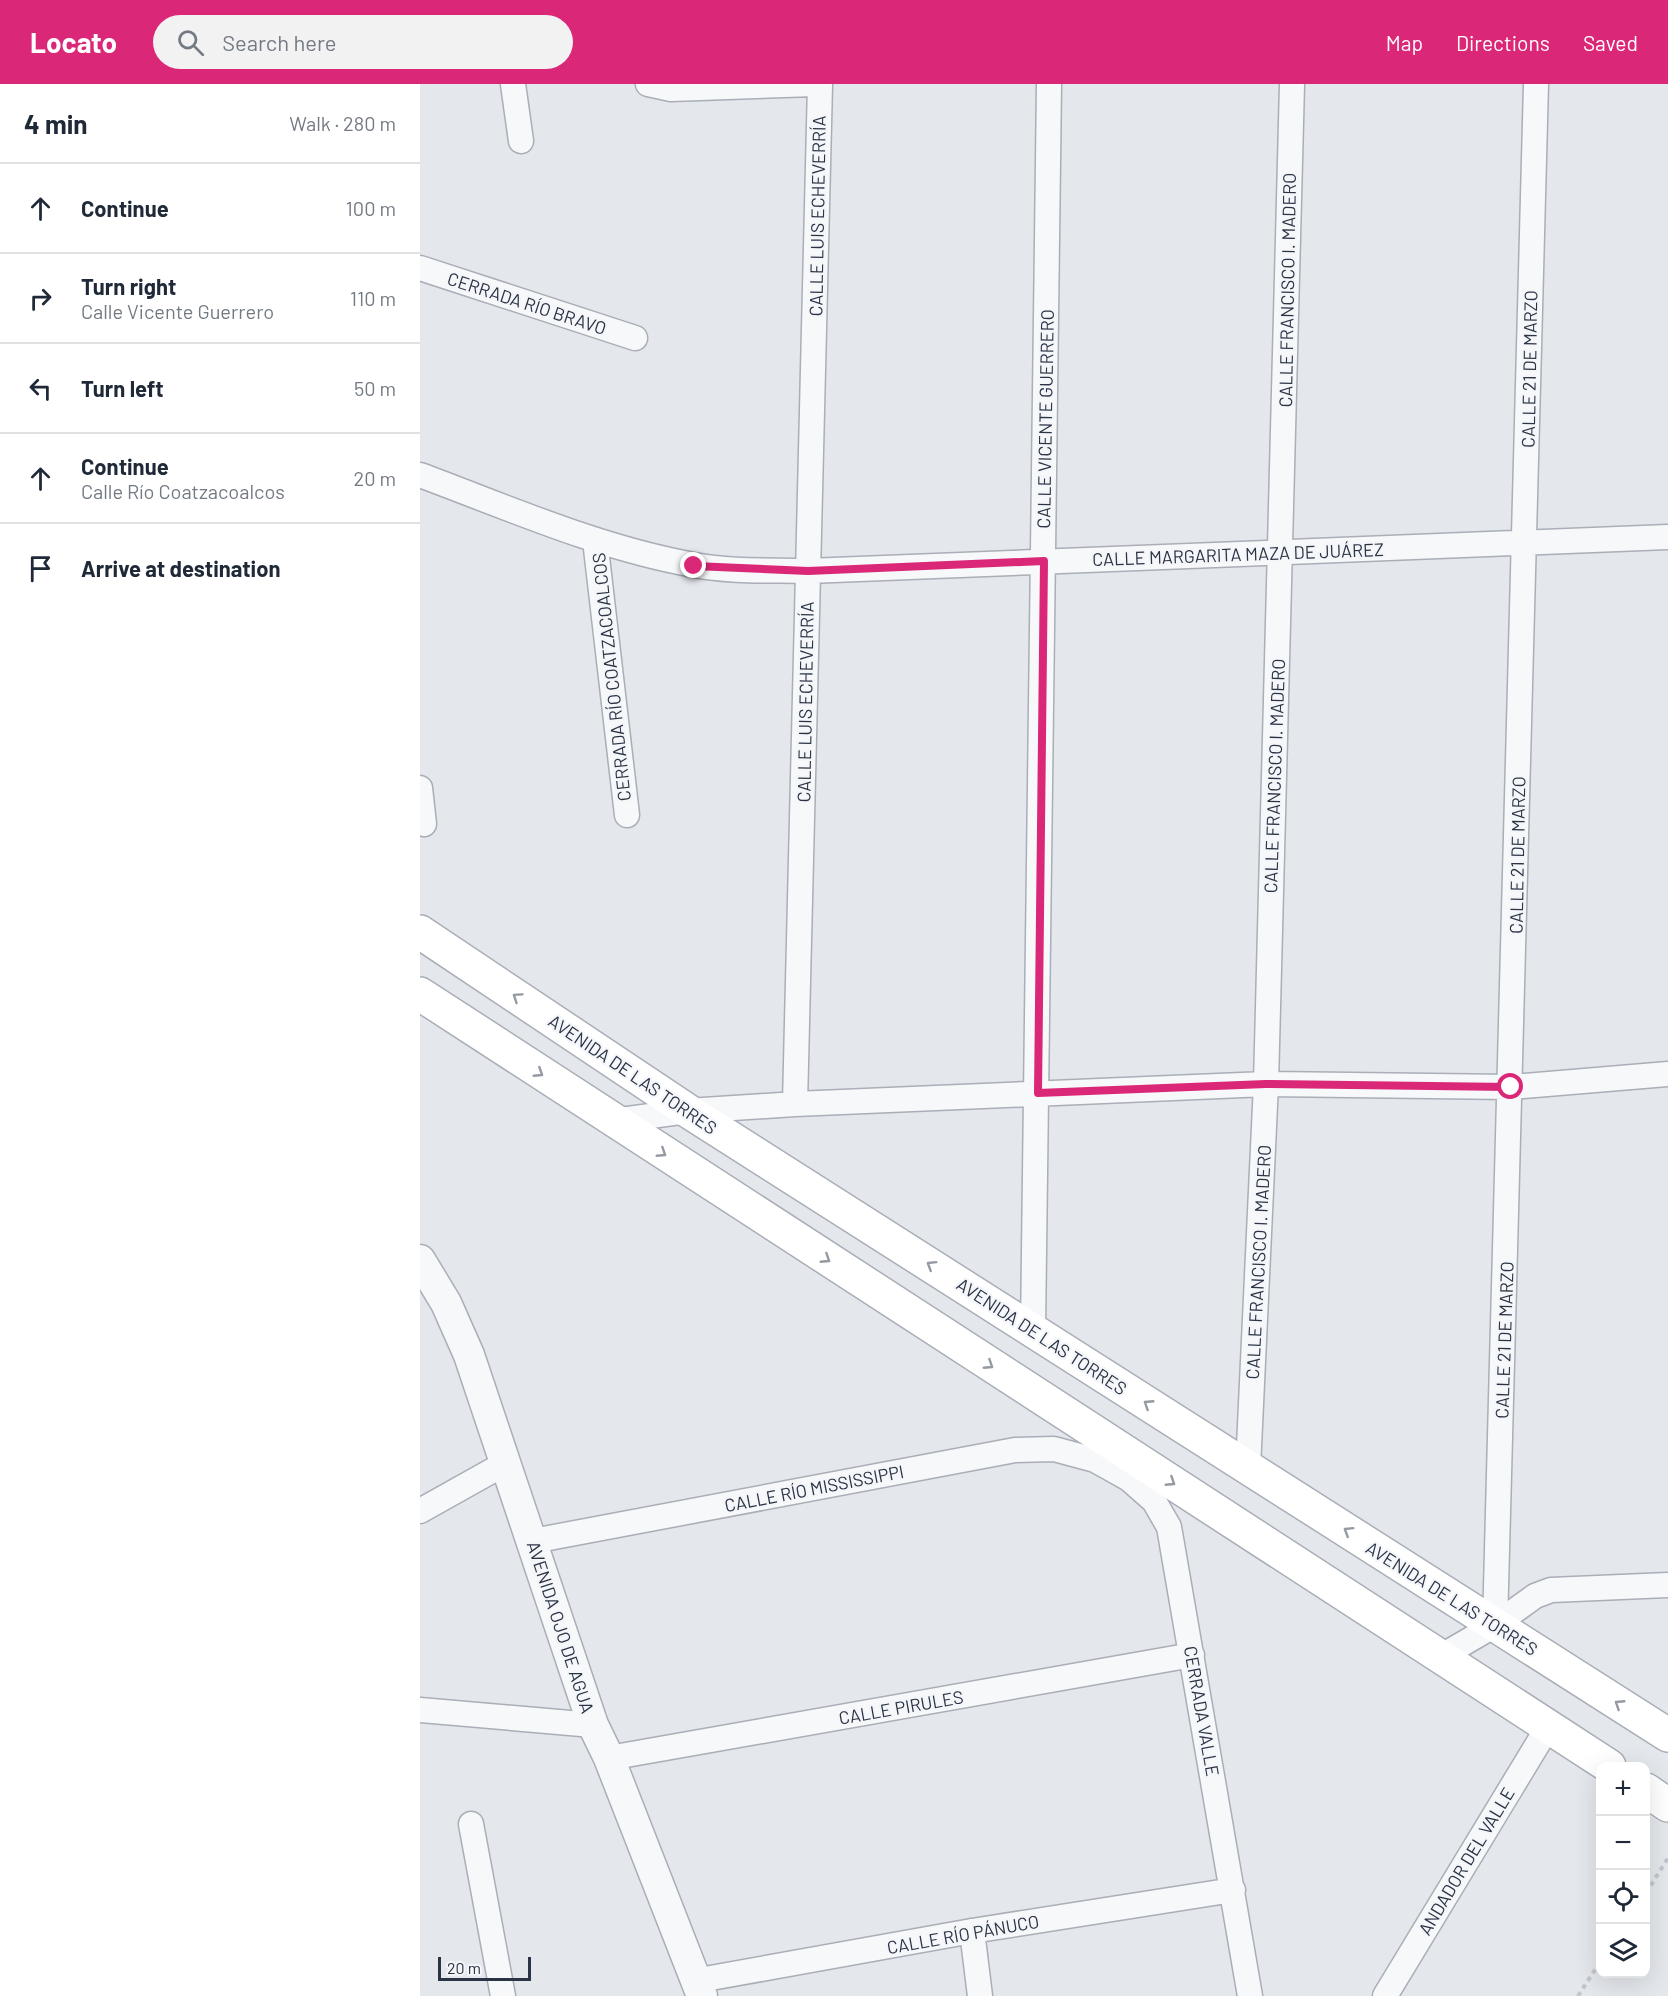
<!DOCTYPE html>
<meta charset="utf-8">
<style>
:root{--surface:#fff;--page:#f2f2f3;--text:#1f2937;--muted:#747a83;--line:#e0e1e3;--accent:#db2777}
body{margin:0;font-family:Barlow,sans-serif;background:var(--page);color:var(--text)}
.controls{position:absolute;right:18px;bottom:18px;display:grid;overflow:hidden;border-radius:12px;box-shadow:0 6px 24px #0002}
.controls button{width:54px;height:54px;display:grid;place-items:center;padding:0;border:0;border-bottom:2px solid var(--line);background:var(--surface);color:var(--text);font:30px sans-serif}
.scale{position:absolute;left:18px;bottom:15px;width:93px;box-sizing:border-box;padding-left:6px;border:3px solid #2b3445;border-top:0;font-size:16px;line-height:21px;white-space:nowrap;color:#2b3445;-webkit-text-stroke:4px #f4f6f9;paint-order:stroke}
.stop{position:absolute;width:18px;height:18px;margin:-14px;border:4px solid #db2777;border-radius:50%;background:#fff}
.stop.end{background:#db2777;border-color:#fff;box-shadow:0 2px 6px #0008}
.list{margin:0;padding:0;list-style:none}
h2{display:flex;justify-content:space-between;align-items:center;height:78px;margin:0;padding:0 24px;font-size:26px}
h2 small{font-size:20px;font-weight:400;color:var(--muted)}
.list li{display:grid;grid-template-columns:39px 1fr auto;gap:18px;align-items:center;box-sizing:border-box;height:90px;padding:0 24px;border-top:2px solid var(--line)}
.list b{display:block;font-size:22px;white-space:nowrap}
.list p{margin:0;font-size:20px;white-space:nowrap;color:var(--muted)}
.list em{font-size:20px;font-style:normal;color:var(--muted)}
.icon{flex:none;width:33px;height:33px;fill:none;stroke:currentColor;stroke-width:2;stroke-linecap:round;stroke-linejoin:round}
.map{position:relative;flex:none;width:1248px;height:1912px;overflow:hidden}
header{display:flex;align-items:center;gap:36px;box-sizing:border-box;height:84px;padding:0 30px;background:var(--accent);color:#fff}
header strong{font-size:28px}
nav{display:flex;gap:33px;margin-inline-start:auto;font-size:21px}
.search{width:420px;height:54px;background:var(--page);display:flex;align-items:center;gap:15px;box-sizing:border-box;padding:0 21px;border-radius:33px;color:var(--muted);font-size:22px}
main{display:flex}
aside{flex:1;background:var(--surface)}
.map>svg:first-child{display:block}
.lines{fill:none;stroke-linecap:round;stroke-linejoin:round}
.minor-casing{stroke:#a9aeb7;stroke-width:27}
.tertiary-casing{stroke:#a9aeb7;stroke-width:33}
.secondary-casing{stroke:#a9aeb7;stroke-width:36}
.path{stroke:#c2c5cb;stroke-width:4;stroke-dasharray:4.5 4.5;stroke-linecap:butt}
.minor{stroke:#f7f8fa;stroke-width:24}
.tertiary{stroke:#f7f8fa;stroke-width:30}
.secondary{stroke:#fff;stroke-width:33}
.oneway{stroke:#959aa2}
.route{stroke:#db2777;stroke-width:8}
.labels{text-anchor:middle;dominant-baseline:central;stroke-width:4.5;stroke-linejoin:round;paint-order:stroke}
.street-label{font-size:18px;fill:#2b3445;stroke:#f4f6f9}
</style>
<header>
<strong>Locato</strong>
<div class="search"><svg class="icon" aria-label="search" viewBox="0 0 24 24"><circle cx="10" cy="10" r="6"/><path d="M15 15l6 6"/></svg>Search here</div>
<nav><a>Map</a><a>Directions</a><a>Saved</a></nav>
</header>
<main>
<aside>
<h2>4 min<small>Walk · 280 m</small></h2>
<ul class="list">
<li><svg class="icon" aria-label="ahead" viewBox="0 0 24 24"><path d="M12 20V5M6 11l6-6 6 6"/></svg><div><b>Continue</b></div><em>100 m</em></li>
<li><svg class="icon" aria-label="right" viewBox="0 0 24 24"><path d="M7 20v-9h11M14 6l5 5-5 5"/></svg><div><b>Turn right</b><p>Calle Vicente Guerrero</p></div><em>110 m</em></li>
<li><svg class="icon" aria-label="left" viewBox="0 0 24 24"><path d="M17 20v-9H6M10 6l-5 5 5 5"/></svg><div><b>Turn left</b></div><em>50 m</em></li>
<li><svg class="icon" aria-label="ahead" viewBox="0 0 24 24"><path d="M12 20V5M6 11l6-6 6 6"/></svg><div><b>Continue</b><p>Calle Río Coatzacoalcos</p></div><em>20 m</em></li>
<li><svg class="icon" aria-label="arrive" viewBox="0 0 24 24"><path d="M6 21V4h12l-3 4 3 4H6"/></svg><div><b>Arrive at destination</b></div></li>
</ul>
</aside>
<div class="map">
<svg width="1248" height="1912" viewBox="0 0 1248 1912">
<rect width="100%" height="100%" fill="#e4e7ec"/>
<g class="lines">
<!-- minor casing -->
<g class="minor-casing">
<path id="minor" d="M93 0 101 57
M228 0 251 5 394 0
M0 184 215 254
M0 391C89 424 179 464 274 481 311 488 350 486 388 487L1248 453
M175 456 207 731
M0 704 4 740
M375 1020 400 0
M193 1037 268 1027 375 1020 846 1000 1091 1003 1248 990
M613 1246 629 0
M828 1384 846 1000 872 0
M0 1427 84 1380
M113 1457 595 1366 634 1365 675 1376 709 1395 734 1417 749 1443 830 1912
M1075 1541 1116 0
M1020 1573 1075 1541 1115 1512 1131 1506 1248 1501
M0 1626 173 1641
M189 1674 772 1571
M51 1740 83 1912
M552 1847 560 1912
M274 1897 552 1847 813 1806
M965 1912 1128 1643"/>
</g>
<!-- tertiary casing -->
<g class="tertiary-casing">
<path id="tertiary" d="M0 1176 26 1219 49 1271 173 1641 189 1674 282 1912"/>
</g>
<!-- secondary casing -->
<g class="secondary-casing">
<path id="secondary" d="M0 848 268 1027 1248 1651
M0 910 1189 1682
M1226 1706 1248 1721"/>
</g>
<!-- path -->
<path class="path" d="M1226 1809 1248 1774
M1158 1912 1180 1878"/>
<!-- minor -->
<use href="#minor" class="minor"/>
<!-- tertiary -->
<use href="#tertiary" class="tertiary"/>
<!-- secondary -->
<use href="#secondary" class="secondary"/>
</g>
<!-- one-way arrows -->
<defs><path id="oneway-chevron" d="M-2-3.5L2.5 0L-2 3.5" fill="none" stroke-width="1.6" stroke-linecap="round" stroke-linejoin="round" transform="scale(1.5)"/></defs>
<g class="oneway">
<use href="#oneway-chevron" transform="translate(97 913) rotate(-146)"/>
<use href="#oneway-chevron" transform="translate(119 989) rotate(33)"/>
<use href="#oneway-chevron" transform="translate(242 1069) rotate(33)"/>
<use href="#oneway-chevron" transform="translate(406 1175) rotate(33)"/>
<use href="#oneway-chevron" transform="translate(511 1181) rotate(-148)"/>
<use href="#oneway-chevron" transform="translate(569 1281) rotate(33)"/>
<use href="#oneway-chevron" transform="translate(728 1320) rotate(-147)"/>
<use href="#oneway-chevron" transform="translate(751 1398) rotate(33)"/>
<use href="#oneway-chevron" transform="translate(928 1447) rotate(-148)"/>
<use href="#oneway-chevron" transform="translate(1199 1620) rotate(-147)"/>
</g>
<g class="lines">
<!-- route -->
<path class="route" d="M274 482 388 487 624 477 618 1009 846 1000 1091 1003"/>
</g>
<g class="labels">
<!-- street labels -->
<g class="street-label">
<text transform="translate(397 132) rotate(-89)">CALLE LUIS ECHEVERRÍA</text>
<text transform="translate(867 206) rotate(-89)">CALLE FRANCISCO I. MADERO</text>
<text transform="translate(107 219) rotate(18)">CERRADA RÍO BRAVO</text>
<text transform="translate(1109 285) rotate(-89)">CALLE 21 DE MARZO</text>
<text transform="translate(625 335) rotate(-89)">CALLE VICENTE GUERRERO</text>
<text transform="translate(818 470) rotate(-2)">CALLE MARGARITA MAZA DE JUÁREZ</text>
<text transform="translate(191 593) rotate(-96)">CERRADA RÍO COATZACOALCOS</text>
<text transform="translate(385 618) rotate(-89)">CALLE LUIS ECHEVERRÍA</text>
<text transform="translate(854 692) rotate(-88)">CALLE FRANCISCO I. MADERO</text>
<text transform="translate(1097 771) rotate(-89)">CALLE 21 DE MARZO</text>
<text transform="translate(213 990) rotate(34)">AVENIDA DE LAS TORRES</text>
<text transform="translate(838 1178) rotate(-87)">CALLE FRANCISCO I. MADERO</text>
<text transform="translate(622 1252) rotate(33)">AVENIDA DE LAS TORRES</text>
<text transform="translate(1084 1256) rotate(-88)">CALLE 21 DE MARZO</text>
<text transform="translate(394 1404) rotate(-11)">CALLE RÍO MISSISSIPPI</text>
<text transform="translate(1032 1514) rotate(32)">AVENIDA DE LAS TORRES</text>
<text transform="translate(141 1543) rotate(72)">AVENIDA OJO DE AGUA</text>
<text transform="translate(481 1623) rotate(-10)">CALLE PIRULES</text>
<text transform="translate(782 1627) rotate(80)">CERRADA VALLE</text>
<text transform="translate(1046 1777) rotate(-59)">ANDADOR DEL VALLE</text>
<text transform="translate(543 1850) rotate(-10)">CALLE RÍO PÁNUCO</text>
</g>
</g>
</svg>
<div class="controls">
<button>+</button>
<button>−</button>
<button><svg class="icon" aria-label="locate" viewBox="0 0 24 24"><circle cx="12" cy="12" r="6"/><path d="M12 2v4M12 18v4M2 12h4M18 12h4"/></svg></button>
<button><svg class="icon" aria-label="layers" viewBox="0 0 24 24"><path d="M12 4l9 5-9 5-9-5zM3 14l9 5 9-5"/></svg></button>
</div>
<div class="scale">20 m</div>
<div class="stop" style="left:1091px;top:1003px"></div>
<div class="stop end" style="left:274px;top:482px"></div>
</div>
</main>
